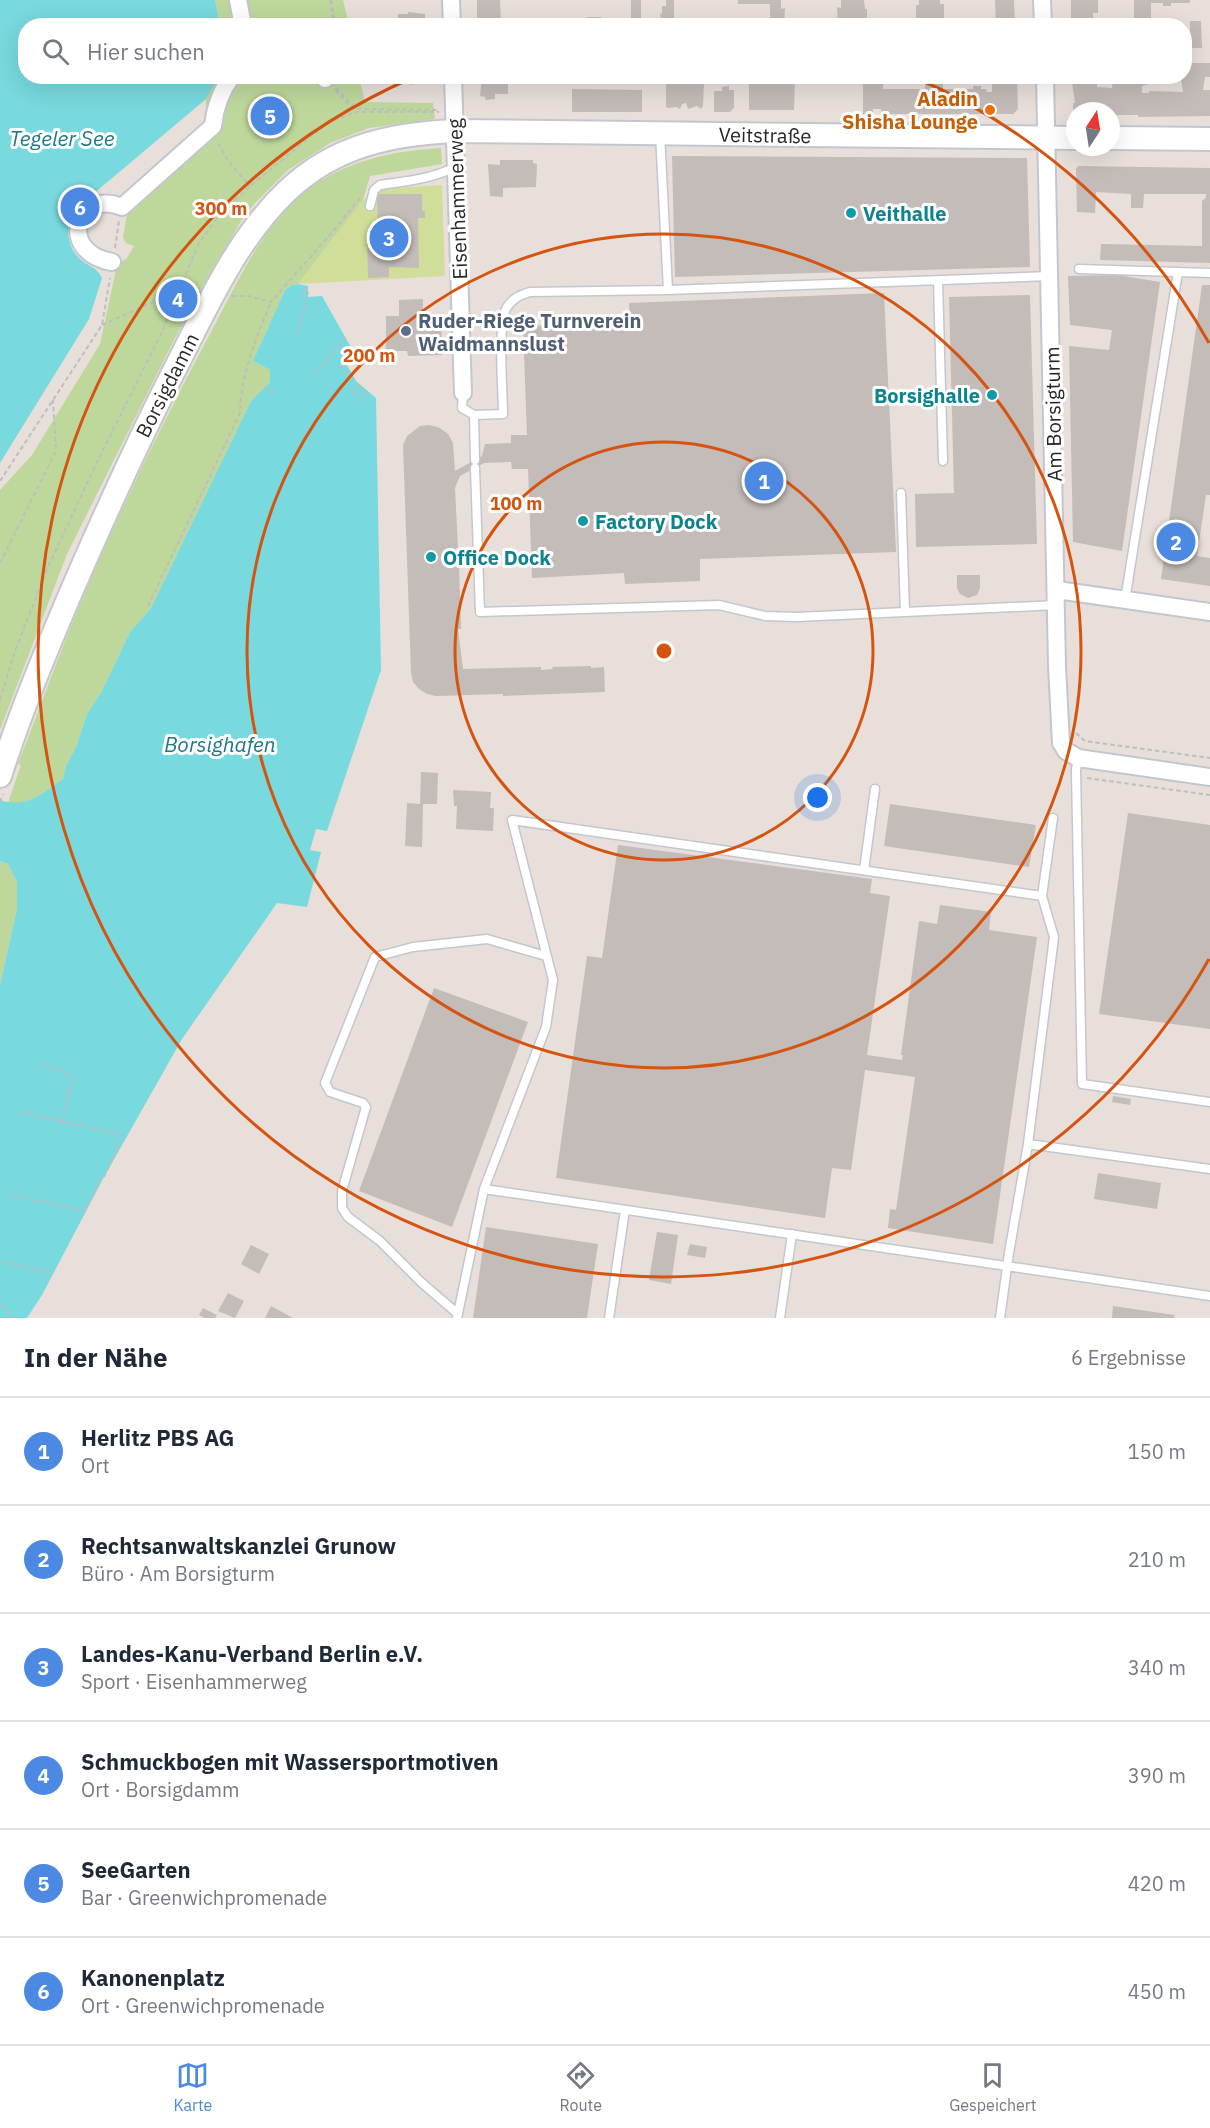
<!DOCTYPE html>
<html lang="de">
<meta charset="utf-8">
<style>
:root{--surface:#fff;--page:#f6f6f7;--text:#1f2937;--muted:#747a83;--line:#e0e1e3;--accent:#4c89e2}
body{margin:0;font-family:"IBM Plex Sans",sans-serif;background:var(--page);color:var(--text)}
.compass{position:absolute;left:1066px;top:102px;width:54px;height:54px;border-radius:50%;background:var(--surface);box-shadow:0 6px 24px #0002;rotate:12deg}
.you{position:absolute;left:818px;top:798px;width:21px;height:21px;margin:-15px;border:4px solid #fff;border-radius:50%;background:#1a73e8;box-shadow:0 0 0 9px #1a73e833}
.badge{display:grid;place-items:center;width:39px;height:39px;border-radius:50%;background:var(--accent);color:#fff;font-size:20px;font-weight:700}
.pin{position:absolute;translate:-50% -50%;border:3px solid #fff;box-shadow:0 2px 6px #0006}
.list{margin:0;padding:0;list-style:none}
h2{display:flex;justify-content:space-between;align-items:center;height:78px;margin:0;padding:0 24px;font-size:26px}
h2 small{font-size:20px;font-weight:400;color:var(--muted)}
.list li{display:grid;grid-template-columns:39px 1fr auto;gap:18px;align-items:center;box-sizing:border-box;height:108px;padding:0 24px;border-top:2px solid var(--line)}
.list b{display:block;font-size:22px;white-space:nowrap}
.list p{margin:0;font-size:20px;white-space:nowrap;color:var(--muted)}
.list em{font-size:20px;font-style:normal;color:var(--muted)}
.icon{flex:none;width:33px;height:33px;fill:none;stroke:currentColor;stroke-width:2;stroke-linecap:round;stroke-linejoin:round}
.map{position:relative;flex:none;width:1210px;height:1318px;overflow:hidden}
.search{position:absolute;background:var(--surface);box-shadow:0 6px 24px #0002;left:18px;right:18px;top:18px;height:66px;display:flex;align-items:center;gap:15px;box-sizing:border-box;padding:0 21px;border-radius:24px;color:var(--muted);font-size:22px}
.sheet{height:726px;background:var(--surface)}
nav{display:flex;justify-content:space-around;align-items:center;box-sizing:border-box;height:84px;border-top:2px solid var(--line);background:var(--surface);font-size:16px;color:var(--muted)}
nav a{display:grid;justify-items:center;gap:3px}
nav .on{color:var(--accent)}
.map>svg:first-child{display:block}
.green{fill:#bed89c}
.pitch{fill:#d0de99}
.water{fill:#78d9de}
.building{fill:#c3bcb9}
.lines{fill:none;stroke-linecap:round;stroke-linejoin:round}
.lane-casing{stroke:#c2c7cf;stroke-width:11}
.street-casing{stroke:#c2c7cf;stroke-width:20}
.secondary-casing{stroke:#c2c7cf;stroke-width:26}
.path{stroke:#bebebe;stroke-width:2;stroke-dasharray:4.5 3;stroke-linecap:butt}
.lane{stroke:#fff;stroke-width:8}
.street{stroke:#fff;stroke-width:16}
.secondary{stroke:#fff;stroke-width:22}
.ring{fill:none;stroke:#d5540f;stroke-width:3}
.food-dot{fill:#e8710a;stroke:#fff;stroke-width:2}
.culture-dot{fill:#0f9aa8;stroke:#fff;stroke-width:2}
.service-dot{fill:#5c6f8a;stroke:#fff;stroke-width:2}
.labels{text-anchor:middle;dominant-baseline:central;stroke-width:6;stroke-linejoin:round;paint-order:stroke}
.food-label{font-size:20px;font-weight:bold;fill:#c56008;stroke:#fff;text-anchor:end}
.street-label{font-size:20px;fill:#272727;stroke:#fff}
.culture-label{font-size:20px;font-weight:bold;fill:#0d838f;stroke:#fff;text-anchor:start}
.service-label{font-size:20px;font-weight:bold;fill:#4e5e75;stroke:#fff;text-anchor:start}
.water-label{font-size:21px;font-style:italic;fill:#1d7785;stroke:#fff}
.centre{fill:#d5540f;stroke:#fff;stroke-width:3}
.ring-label{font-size:18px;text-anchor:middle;font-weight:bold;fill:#d5540f;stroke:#fff;stroke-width:6;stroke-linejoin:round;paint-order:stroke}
</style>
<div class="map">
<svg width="1210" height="1318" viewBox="0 0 1210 1318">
<rect width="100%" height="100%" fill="#e8dfda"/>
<!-- green -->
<path class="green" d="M215 0H343L349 25H220Z
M218 76 359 77 365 102 433 103 435 119 369 128 330 143 288 170 255 203 241 221 177 334 67 554 0 730V490L32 455 100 344 117 265 127 258 134 246 126 243 123 238 127 214 207 144 206 99Z
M441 148 442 164 370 176 363 200 298 284 292 285 285 290 253 361 270 370V382L251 401 151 608 130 632 102 691 87 714 76 747 66 766 63 779C46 790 30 806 8 803L21 765 18 764C34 723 49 682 65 641 107 536 157 433 210 334 236 285 260 230 302 194 343 161 391 151 441 148Z
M0 861 8 864 17 882V909L0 985Z"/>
<!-- pitch -->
<path class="pitch" d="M442 185 445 276 298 284 363 200 378 189Z"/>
<!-- water -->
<path class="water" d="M0 0H215L220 25 26 26V76L218 77 206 99 92 195C69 206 59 235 78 257 86 266 97 266 102 278L89 319 0 463Z
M298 284 308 286V297L322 296 353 351 344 360 356 381 376 398 381 670 327 831 316 829 310 850 321 852 307 907 277 903 182 1039 104 1177 42 1295 27 1318H0V985L17 909V882L8 864 0 861V800C27 809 42 793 63 779L66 766 76 747 87 714 102 691 130 632 151 608 251 401 270 382V370L253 361 285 290 292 285Z"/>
<!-- building -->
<path class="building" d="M477 0H500L501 26H474V19H477Z
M631 0H641V20H631Z
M666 0H674V26H662L660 13 662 14V6H666Z
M738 0H781V9L785 8 784 26H770V4H738Z
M841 0H864L865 9H867V26H838L837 7 841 8Z
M919 0H940V4H944V26H916V5H919Z
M995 0H1014L1015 26H996Z
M1071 0H1098V13H1093V26H1071Z
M1134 0H1190V3H1171V6H1163V3H1151V20L1164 21V26H1134Z
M408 12 425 14V26H398V14H408Z
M587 17H601V26H587Z
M1190 21H1201L1202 48H1190Z
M1192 63H1210V77H1205L1203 90H1210V116L1138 117V115H1111V111H1073V103H1075L1072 82H1075L1074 76H1100V83H1097V87L1112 88 1113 76H1148L1149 84 1142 86V93H1149V91L1183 92 1181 79H1174V76H1185V64Z
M396 76H428V82L409 85V83H397Z
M482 76H515V83H508V94H495V99L486 100 485 97 480 96Z
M921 76H947V83H943V89H973V86H981V89H986L987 92H992V76H1017L1018 109 1013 114H881V109H873V114H863V82H883V89H925V83H921Z
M749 80H795L794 110H749Z
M675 81 704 83 703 106 701 109 697 106 688 109 686 103 682 104 680 109 676 107 668 108 666 107V83Z
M729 86V90H734V108L730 112H714V91H722V87Z
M572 89 642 90V112H572Z
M277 112a8 8 0 1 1 16 0a8 8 0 1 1-16 0Z
M672 156 1027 158 1030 267 675 277Z
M500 160H533V163L537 164 536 187 503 188V197L490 196 488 164 500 165Z
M1078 166 1210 168V263L1100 260 1101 244 1202 246V201L1206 198V194H1144L1143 208H1131V194L1096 192 1095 213 1077 212 1076 169Z
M377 194H422V211H425V218H418L419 268 389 267V277L368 278 367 235H378Z
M1118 275 1160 282 1122 551 1073 542 1069 346 1109 350 1112 330 1070 325 1068 276Z
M1202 285H1210V495H1206L1197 556 1210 558V586L1161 579Z
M884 293 896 552 700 559V581L625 584 624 573 532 578 528 469H512L511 462 484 463 460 476 455 488 458 548H456V567L459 566 461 629H458L463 669 541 667V670L553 669 552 667 591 666V668L604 667 605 692 503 696V694L436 696 427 694 419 689 413 682 411 673 403 445 407 436 420 426 430 425 440 428 448 434 453 443 455 471 482 456 485 444 511 443V435H527L523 326 630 323 629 303Z
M1030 295 1037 544 916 547 915 494 954 493 949 297Z
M423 299V315L441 314 442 355 408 356 407 351H386V316H399V300Z
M957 575H980V588L977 595 968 598 960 594 957 588Z
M421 772 438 773 437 804H423L422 847 405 846 407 803 420 804Z
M453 790 491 792 490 808H494L493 831 456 829 457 806H454Z
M890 804 1036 825 1029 867 884 846Z
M1128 813 1210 825V1029L1099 1014Z
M618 845 872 879 870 893 890 896 867 1055 902 1060 903 1055H901L919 921 937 924 940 905 991 912 989 930 1037 937 993 1244 888 1228 890 1209 896 1210 915 1077 865 1070 851 1170 832 1168 825 1218 556 1178 587 956 602 958Z
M434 988 528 1022 452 1227 359 1191Z
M1113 1096 1131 1099 1130 1105 1112 1102Z
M1098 1173 1161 1183 1157 1209 1094 1199Z
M486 1227 598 1244 587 1318H473Z
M657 1232 678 1235 671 1284 649 1280Z
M690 1244 707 1247 705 1258 687 1255Z
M251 1245 269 1254 259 1274 241 1264Z
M228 1293 244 1301 235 1318 218 1311Z
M271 1306 293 1318H265Z
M1113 1306 1175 1315 1174 1318H1112Z
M203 1308 217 1315 215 1318H205L199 1315Z"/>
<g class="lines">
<!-- lane casing -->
<g class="lane-casing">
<path id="lane" d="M660 134 668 290
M370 206 374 190 380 185C406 181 433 179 457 166
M1079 269 1210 273
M938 281 943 461
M463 393 462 408 474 415 503 414C503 392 497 323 507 307 513 298 520 295 530 292L668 290 1050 276
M474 415 475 460
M475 468 480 612 719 605 765 616 797 617 1057 605
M901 493 905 612
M1125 600 1178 272
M1078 758 1076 770 1082 1084 1210 1102
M864 870 875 789
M1042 896 1053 818
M1028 1144 1210 1169
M484 1189 1210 1296
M458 1314 422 1283 380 1241 348 1217 342 1208V1191L366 1107 363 1103 330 1092 325 1083 375 957 413 947 487 939 546 956
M457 1318 484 1189 546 1027 553 980 512 820 1042 896 1054 937 1028 1144 1009 1253 1000 1318
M609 1318 625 1210
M780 1318 792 1234"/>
</g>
<!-- street casing -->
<g class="street-casing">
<path id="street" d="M238 0 243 26
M451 0 452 26
M1042 0 1043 26
M322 76 325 79
M453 76 463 393
M1045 76 1057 666 1061 743 1066 751 1078 758 1210 777
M112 262C56 252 77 188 122 207L213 126C215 107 220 92 232 76
M1057 590 1210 612"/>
</g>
<!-- secondary casing -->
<g class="secondary-casing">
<path id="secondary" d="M1111 138 1210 139
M0 776C20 713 46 651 72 590 105 514 139 439 177 365 208 304 238 237 288 190 336 145 392 134 455 131L1075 138"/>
</g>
<!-- path -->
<path class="path" d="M330 0 334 26
M331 0 336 26
M336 88 356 109 438 110
M335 90 355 112
M218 143 228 161 250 186
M115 248 119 221
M303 291 310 288
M232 296H249L271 302C301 267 332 234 360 198
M301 296 309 293
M102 325 178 291 191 299
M297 336 308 297
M339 367 346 363
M316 374 345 337
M344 374 350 370
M349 380 353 377
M264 388 278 392
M352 394 360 385
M359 401 368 391
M0 481 102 325 110 278
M0 563 56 451 53 400
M148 606 240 413C241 374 256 337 271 302
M0 700 15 651 48 567 98 460 160 336 199 243 221 213 250 186 326 124 355 112H439
M1076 733 1085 741 1210 758
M1087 778 1210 795
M0 802 3 794
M43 1064 73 1076 62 1122
M21 1112 119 1134 117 1150 104 1177
M10 1195 84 1211 102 1178
M2 1262 53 1273
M2 1305 14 1318"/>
<!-- lane -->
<use href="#lane" class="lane"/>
<!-- street -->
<use href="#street" class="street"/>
<!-- secondary -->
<use href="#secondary" class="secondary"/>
</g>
<!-- distance rings -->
<g class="ring">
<circle cx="664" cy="651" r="209"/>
<circle cx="664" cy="651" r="417"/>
<path d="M1209 959A626 626 0 1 1 414 77M642 25A626 626 0 0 1 686 25M914 77A626 626 0 0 1 1209 343"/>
</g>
<!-- markers -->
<circle class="food-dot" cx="990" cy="110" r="6"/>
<g class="culture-dot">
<circle cx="851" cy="213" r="6"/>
<circle cx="992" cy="395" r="6"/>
<circle cx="583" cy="521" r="6"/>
<circle cx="431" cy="557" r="6"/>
</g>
<circle class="service-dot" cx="406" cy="331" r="6"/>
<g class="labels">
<!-- food labels -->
<g class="food-label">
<text x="978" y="98">Aladin<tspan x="978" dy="23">Shisha Lounge</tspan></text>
</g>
<!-- street labels -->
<g class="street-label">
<text transform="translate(765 135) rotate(1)">Veitstraße</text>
<text transform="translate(457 199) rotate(-92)">Eisenhammerweg</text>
<text transform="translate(167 385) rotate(-63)">Borsigdamm</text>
<text transform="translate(1053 414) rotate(-91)">Am Borsigturm</text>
</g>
<!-- culture labels -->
<g class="culture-label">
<text x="863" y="213">Veithalle</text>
<text x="980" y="395" text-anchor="end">Borsighalle</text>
<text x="595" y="521">Factory Dock</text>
<text x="443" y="557">Office Dock</text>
</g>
<!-- service labels -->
<g class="service-label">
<text x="418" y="320">Ruder-Riege Turnverein<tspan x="418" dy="23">Waidmannslust</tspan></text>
</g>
<!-- water labels -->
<g class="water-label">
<text x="62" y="138">Tegeler See</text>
<text x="220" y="744">Borsighafen</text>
</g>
</g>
<circle cx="664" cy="651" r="9" class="centre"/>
<g class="ring-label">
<text x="221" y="215">300 m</text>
<text x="369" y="362">200 m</text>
<text x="516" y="510">100 m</text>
</g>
</svg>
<svg class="compass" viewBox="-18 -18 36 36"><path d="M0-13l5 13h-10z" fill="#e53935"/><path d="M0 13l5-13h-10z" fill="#747a83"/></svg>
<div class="you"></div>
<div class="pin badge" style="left:764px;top:481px">1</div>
<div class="pin badge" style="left:1176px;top:542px">2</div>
<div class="pin badge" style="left:389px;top:238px">3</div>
<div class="pin badge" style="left:178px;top:299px">4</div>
<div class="pin badge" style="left:270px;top:116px">5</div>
<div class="pin badge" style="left:80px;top:207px">6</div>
<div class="search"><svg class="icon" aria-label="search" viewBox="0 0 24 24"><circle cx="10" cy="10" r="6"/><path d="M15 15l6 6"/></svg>Hier suchen</div>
</div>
<section class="sheet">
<h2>In der Nähe<small>6 Ergebnisse</small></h2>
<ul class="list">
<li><span class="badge">1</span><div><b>Herlitz PBS AG</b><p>Ort</p></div><em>150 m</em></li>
<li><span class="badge">2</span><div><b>Rechtsanwaltskanzlei Grunow</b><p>Büro · Am Borsigturm</p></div><em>210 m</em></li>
<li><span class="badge">3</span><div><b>Landes-Kanu-Verband Berlin e.V.</b><p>Sport · Eisenhammerweg</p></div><em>340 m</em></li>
<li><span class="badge">4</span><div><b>Schmuckbogen mit Wassersportmotiven</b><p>Ort · Borsigdamm</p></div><em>390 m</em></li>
<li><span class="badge">5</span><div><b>SeeGarten</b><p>Bar · Greenwichpromenade</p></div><em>420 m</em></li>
<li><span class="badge">6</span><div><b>Kanonenplatz</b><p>Ort · Greenwichpromenade</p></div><em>450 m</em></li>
</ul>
</section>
<nav>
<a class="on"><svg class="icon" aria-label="map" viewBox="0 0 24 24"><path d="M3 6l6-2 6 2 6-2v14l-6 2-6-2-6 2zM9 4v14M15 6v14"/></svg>Karte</a>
<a><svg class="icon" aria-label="directions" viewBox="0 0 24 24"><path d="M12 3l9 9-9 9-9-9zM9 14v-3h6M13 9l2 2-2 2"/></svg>Route</a>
<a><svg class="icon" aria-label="saved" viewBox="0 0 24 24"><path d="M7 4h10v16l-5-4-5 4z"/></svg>Gespeichert</a>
</nav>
